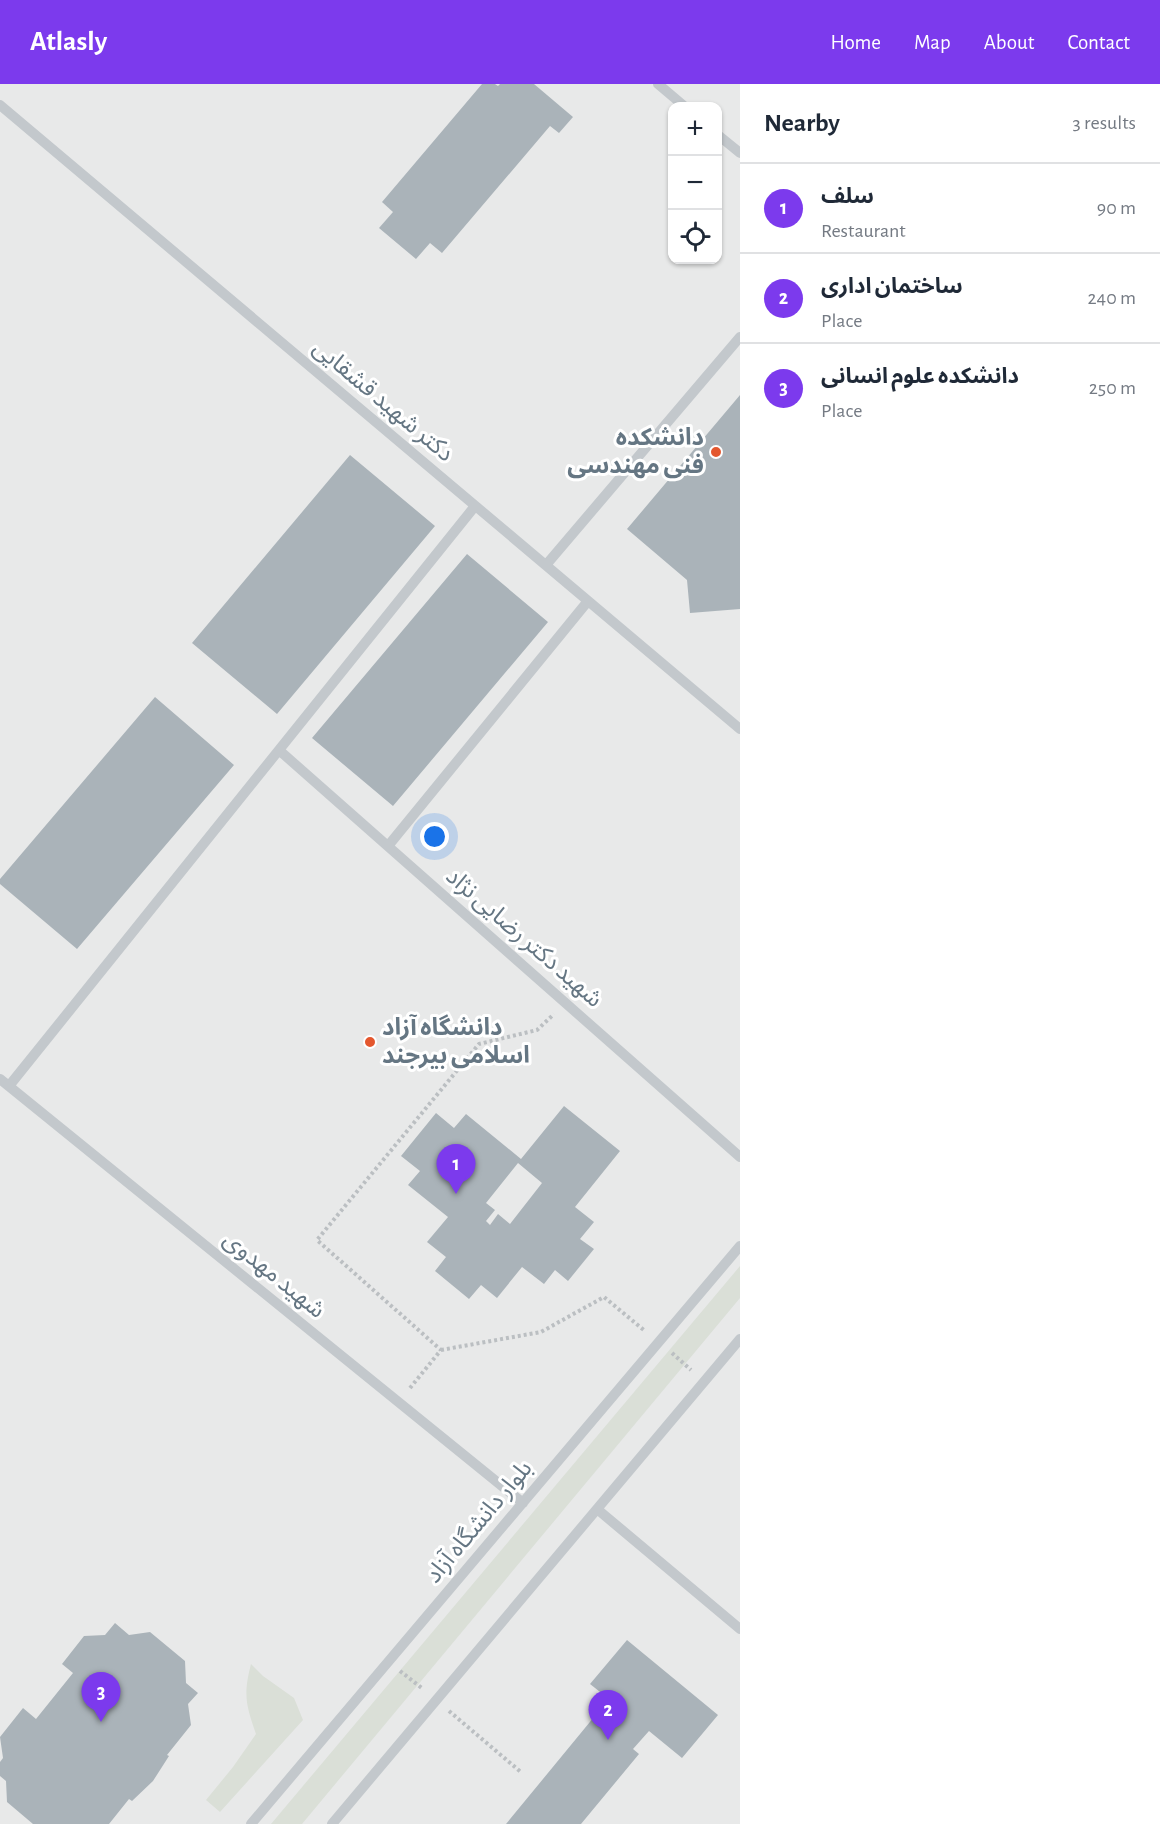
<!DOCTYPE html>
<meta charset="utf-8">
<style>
:root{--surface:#fff;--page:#f2f2f3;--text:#1f2937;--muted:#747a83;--line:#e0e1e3;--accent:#7c3aed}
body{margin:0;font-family:"Alegreya Sans","Noto Sans Arabic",sans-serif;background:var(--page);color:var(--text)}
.controls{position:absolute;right:18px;top:18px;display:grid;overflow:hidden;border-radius:12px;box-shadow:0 2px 4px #0004}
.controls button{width:54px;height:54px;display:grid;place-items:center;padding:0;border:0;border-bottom:2px solid var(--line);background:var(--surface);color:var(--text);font:30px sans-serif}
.you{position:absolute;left:435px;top:753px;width:21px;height:21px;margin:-15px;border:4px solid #fff;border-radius:50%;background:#1a73e8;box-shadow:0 0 0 9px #1a73e833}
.badge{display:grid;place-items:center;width:39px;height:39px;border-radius:50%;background:var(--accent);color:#fff;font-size:20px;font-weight:700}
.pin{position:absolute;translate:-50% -50px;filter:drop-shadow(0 2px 3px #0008)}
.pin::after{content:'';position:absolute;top:32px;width:21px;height:18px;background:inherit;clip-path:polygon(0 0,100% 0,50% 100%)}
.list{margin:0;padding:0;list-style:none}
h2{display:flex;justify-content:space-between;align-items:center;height:78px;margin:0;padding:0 24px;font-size:26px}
h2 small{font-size:20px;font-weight:400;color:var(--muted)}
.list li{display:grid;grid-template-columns:39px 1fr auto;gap:18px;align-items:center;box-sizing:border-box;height:90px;padding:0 24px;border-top:2px solid var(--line)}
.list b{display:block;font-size:22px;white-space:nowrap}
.list p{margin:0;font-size:20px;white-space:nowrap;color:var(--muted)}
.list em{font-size:20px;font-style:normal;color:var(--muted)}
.icon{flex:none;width:33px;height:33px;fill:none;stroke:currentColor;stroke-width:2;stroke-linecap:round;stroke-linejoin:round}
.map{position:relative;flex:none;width:740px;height:1740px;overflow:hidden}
header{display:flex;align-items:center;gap:36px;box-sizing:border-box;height:84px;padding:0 30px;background:var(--accent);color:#fff}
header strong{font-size:28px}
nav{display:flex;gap:33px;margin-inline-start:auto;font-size:21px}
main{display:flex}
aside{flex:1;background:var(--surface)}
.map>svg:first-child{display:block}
.built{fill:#e8e9e9;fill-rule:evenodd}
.green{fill:#dadfd7}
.building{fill:#aab3b9;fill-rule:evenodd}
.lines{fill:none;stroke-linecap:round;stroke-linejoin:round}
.path{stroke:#bbbfc2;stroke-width:4;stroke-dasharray:3 3;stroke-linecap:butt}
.lane{stroke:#c3c8cc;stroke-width:10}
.poi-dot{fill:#e4572e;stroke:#fff;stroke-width:2}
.labels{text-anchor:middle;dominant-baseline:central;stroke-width:6;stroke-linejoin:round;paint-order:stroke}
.street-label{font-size:24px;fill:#657683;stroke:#fff}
.poi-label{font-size:24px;font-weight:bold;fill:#657683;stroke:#fff;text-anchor:end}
</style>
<header>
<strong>Atlasly</strong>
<nav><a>Home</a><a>Map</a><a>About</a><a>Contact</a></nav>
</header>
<main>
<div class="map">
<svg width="740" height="1740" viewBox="0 0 740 1740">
<rect width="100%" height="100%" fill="#fafaf8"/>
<!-- built -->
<path class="built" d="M0 0H740V1740H0ZM672 22H718V176H672Z"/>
<!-- green -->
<path class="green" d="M740 1182V1214L302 1740H271Z
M251 1580 263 1592 294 1614 303 1636 220 1728 206 1716 233 1683 256 1650C246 1621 243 1611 251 1580Z"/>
<!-- building -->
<path class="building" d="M482 0H495L498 2 500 0H534L573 33 559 49 550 42 442 169 430 159 416 175 379 144 393 128 382 118Z
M740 311V525L690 529 687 496 627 445Z
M350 371 435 442 277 630 192 559Z
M467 470 548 538 393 722 312 654Z
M155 613 234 681 77 865 0 800V795Z
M564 1022 620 1067 575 1123 594 1138 580 1155 594 1165 568 1197 555 1186 544 1200 522 1183 497 1214 481 1201 469 1215 435 1187 446 1173 427 1158 448 1133 408 1101 420 1087 401 1072 436 1029 454 1044 466 1030 521 1075ZM518 1079 542 1099 510 1140 498 1130 490 1141 486 1137 495 1126 486 1119Z
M115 1539 129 1551 150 1548 185 1577 186 1599 198 1609 188 1620 191 1641 167 1671 169 1672 153 1697 132 1717 129 1715 109 1740H33L7 1718 6 1697 0 1692V1678L3 1674 0 1653 23 1624 36 1635 73 1589 62 1580 84 1552 105 1551Z
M627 1556 718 1631 682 1674 649 1647 633 1665 639 1670 581 1740H506L594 1633 599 1638 614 1619 590 1600Z"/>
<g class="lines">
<!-- path -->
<path class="path" d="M441 1266 541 1248 604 1213 645 1247
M672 1269 691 1286
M410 1304 441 1266 317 1156 479 960 537 946 554 930
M400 1587 423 1605
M449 1627 522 1689"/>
<!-- lane -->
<path class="lane" d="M658 0 684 22
M0 21 740 645
M718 51 740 69
M546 481 740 253
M280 667 740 1073
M388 762 588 517
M0 995 523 1419
M9 1002 475 422
M597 1425 740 1545
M251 1740 740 1162
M332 1740 740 1255"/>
</g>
<!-- markers -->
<g class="poi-dot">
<circle cx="716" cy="368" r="6"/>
<circle cx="370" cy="958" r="6"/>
</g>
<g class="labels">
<!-- street labels -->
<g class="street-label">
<text transform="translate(383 317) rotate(40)">دکتر شهید قشقایی</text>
<text transform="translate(524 854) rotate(41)">شهید دکتر رضایی نژاد</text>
<text transform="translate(274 1191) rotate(39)">شهید مهدوی</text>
<text transform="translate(479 1438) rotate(-50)">بلوار دانشگاه آزاد</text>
</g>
<!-- poi labels -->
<g class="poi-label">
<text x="704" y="354">دانشکده<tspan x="704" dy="28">فنی مهندسی</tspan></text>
<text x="382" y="944" text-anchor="start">دانشگاه آزاد<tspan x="382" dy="28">اسلامی بیرجند</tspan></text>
</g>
</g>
</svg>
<div class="controls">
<button>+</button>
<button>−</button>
<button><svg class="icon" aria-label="locate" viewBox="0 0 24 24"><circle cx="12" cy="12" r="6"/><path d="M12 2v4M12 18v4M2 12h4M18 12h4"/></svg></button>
</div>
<div class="you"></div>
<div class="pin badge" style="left:456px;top:1110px">1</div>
<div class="pin badge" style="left:608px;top:1656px">2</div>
<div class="pin badge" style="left:101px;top:1638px">3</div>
</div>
<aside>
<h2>Nearby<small>3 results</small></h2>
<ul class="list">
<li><span class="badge">1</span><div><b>سلف</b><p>Restaurant</p></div><em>90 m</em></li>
<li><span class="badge">2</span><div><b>ساختمان اداری</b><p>Place</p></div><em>240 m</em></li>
<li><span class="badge">3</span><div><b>دانشکده علوم انسانی</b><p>Place</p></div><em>250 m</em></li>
</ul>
</aside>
</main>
